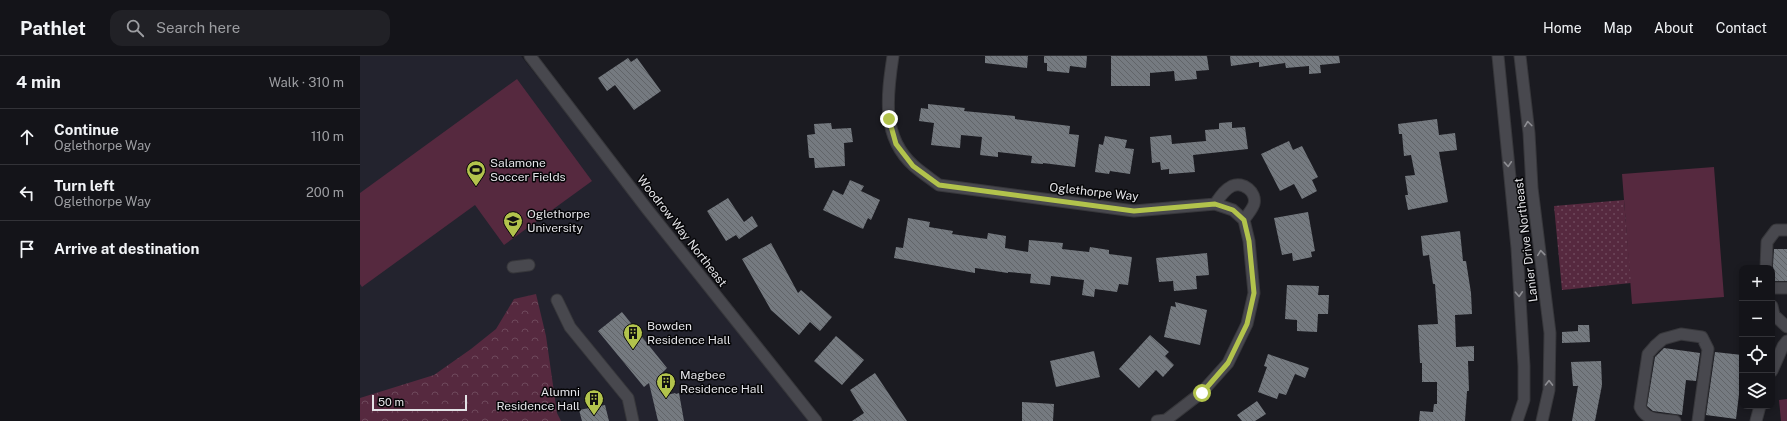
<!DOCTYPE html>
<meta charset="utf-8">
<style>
:root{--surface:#141419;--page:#212126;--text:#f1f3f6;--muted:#9d9ea2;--line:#333338}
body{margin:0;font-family:"Public Sans",sans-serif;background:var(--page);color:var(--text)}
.controls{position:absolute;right:12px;bottom:12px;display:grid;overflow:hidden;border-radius:8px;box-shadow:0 2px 6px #0003}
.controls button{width:36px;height:36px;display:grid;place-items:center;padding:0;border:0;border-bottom:1px solid var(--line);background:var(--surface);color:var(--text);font:20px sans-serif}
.scale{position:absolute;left:12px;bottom:10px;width:95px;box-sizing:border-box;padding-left:4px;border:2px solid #e3e3e7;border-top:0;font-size:11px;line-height:14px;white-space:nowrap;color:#e3e3e7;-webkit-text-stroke:3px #060608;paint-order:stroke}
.stop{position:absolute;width:12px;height:12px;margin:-9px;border:3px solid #b2c34c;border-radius:50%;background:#fff}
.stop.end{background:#b2c34c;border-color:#fff;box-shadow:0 1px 4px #0008}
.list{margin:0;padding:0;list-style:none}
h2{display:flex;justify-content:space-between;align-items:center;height:52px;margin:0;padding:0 16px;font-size:17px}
h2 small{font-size:13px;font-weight:400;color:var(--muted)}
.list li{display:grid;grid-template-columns:26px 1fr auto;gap:12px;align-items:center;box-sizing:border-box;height:56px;padding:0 16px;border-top:1px solid var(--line)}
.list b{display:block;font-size:15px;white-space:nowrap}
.list p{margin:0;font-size:13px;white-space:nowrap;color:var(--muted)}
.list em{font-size:13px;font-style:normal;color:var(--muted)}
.icon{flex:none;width:22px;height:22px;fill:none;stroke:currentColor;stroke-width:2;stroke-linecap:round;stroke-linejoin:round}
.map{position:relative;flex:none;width:1427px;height:365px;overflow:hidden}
header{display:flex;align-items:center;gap:24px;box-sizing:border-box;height:56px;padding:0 20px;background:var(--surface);border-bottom:1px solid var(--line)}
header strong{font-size:19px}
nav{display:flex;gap:22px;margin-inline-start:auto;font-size:14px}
.search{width:280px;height:36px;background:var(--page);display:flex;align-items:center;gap:10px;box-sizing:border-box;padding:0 14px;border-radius:12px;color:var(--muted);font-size:15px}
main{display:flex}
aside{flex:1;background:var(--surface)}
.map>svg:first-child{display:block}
.built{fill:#23232e}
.grass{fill:#56293f}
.forest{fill:url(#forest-crowns)}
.park{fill:url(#park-dots)}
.building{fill:url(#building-back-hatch)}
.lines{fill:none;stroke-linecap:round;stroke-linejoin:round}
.street-casing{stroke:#37373b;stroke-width:13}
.street{stroke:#48484e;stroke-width:11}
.oneway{stroke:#8e8e93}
.route{stroke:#b2c34c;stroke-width:5}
.labels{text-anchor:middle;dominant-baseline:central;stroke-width:3;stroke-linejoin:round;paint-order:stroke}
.poi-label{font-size:12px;fill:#e3e3e7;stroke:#060608;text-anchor:start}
.street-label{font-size:12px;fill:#e3e3e7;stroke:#060608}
</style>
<header>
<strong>Pathlet</strong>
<div class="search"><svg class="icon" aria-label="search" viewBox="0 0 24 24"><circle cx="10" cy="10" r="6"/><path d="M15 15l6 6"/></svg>Search here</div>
<nav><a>Home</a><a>Map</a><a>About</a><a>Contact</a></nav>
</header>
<main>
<aside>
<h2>4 min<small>Walk · 310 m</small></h2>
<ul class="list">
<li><svg class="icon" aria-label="ahead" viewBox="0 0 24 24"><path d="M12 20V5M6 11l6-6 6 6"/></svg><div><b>Continue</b><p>Oglethorpe Way</p></div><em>110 m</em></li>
<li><svg class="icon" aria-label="left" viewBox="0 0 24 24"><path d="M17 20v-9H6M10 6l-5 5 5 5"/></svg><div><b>Turn left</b><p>Oglethorpe Way</p></div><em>200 m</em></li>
<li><svg class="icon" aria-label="arrive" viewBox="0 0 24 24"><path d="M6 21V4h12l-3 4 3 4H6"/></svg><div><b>Arrive at destination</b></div></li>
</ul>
</aside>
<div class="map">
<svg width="1427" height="365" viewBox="0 0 1427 365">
<defs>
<pattern id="forest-crowns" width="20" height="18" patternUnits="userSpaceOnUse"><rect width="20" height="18" fill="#56293f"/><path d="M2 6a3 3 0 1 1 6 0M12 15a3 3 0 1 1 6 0" fill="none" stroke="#6e485b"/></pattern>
<pattern id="park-dots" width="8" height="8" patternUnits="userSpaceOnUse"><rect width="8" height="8" fill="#56293f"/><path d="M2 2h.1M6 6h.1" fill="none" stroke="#6e485b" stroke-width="1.8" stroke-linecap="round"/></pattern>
<pattern id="building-back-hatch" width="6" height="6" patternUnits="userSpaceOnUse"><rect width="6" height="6" fill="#757a80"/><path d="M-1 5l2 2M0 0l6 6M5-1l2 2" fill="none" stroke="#616468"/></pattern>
</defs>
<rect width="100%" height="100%" fill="#1b1b21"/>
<!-- built -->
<path class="built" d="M0 0H161L451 365H0Z"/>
<!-- grass -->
<path class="grass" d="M157 23 232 125 144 189 115 149 2 231 0 228V137Z
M1354 111 1364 241 1272 248 1262 118Z
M1427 343V365H1421L1419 344Z"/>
<!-- forest -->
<path class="forest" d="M176 238 186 280 197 357 201 365H0V342L74 319 111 293 136 273 154 243Z"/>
<!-- park -->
<path class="park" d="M1264 144 1271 227 1202 234 1194 150Z"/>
<!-- building -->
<path class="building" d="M625 0H668L667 12 625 7Z
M684 0H727L726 12 710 10 709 17 687 15V7H684Z
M751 0H847L849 14 836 15 837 23 815 25 814 15 790 17V30H751Z
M870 0H979L980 7 960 9 961 17 949 18V10L926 12 925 7 899 11V6L871 10Z
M268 2 271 6 277 2 301 35 274 54 255 29 247 35 238 22Z
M568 48 605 52 604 55 655 60V63L710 70 709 78 719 79 715 111 683 107V108L671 107 672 100 638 96V101L620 99 622 81 601 79 600 92 571 89 574 67 559 65 561 52 568 53Z
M1077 63 1079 79 1095 77 1097 94 1079 96 1088 146 1048 154 1045 139H1048L1045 120 1055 119 1051 99 1044 100 1042 78H1039L1038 68Z
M872 66V72L885 71 888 93 833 99 835 116 809 118V113L801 114 800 106 792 107 790 81 811 79 812 88 846 85 845 74 859 73V67Z
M471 67 472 73 491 72 493 86 484 87 485 110 455 112 454 102H449L447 79 455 78 454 68Z
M745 80 767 84 765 92 774 93 770 118 750 115 749 118 735 116 739 88 743 89Z
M929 85 933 94 942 90 958 121 952 124 957 135 942 143 934 128 920 135 901 98Z
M490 124 504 130 501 135 520 144 511 164 508 162 503 173 463 154 473 134 483 139Z
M368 142 384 166 392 160 398 170 379 183 376 179 366 185 347 155Z
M948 156 955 195 951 196 952 201 933 205 932 197 922 199 914 162Z
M548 162 570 166 569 171 593 175 592 178 627 183 628 177 646 180 645 192 668 196 669 184 703 187 702 193 729 196 730 191 749 194V198L772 201 768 229 759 228 757 236 735 233 734 241 722 239 724 224 691 220 690 229 670 227 671 218 648 216V217L615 212V217L534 202 536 191 543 192Z
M1100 175 1103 205H1106L1111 237 1112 258 1095 259 1096 291 1114 290V305H1108L1109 335H1107L1105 365H1059L1060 355 1073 356 1074 348H1077V326H1062V307H1060L1058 269 1078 268 1075 228H1073L1069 199 1063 200 1061 180Z
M411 187 438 237 441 234 472 261 460 275 450 266 439 279 411 254 382 203Z
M1414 193H1427V225H1412Z
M847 197 849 219 836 220 837 233 814 235 813 225 799 226 796 202Z
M927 229 959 230 958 239H969L968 258H958L957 276 937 275V264L925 263Z
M815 246 847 254 840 289 804 281 811 250 816 251Z
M262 256 307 312 300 319 307 339 315 337 316 338 319 337 324 365H298L289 327 284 331 238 275Z
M1218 269H1229L1230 286 1202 287V276L1218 275Z
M790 279 809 296 805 300 814 309 803 321 796 314 779 332 759 313Z
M476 280 504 304 482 329 454 305Z
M1304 292 1340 297 1336 325 1326 324 1322 359 1293 355 1287 350 1295 301Z
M734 295 740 321 696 331 690 305Z
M1355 296 1382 299V330H1380L1376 363 1346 359Z
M908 298 949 312 945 322 935 318 926 339 919 337 917 343 898 336 907 311 904 310Z
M1241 305 1242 329 1235 365H1212L1218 330H1213L1211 306Z
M515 317 547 365H492L504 357 490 334Z
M897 345 906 358 895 365H882L877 359Z
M662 346 694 348 693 365H662Z
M245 349 249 365H222L219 354Z"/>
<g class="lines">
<!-- street casing -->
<g class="street-casing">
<path id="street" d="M170 0 287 153 456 365
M533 0C527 39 521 81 554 110 562 117 571 123 579 129L774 155 855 148 873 154 884 164 889 185 894 237 887 268 868 307 841 337 806 364 797 365
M1138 0 1157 192 1164 310V344L1157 365
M1160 0 1169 77 1172 132 1190 277 1189 334 1182 365
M855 148C860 141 864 134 872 130 883 125 897 136 894 148 892 154 887 159 884 164
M153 211 169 209
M1406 212 1407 186 1416 174H1427
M1412 232H1427
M197 244 210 271 268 342 273 365
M1412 250 1414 259 1427 271
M1412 315 1423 290 1427 285
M1315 365C1299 363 1286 365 1280 351L1288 298 1295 290 1303 283 1321 278 1342 281 1348 293 1338 365
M1396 365 1400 350"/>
</g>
<!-- street -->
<use href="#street" class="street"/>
</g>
<!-- one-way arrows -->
<defs><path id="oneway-chevron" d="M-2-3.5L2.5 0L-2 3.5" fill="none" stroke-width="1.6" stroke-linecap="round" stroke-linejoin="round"/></defs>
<g class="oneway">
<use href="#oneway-chevron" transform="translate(1168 68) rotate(-97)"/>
<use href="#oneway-chevron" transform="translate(1148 108) rotate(86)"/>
<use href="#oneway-chevron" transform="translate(1181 197) rotate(-96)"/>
<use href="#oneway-chevron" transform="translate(1159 238) rotate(87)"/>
<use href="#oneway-chevron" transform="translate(1189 327) rotate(-89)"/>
</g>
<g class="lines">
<!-- route -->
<path class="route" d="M529 63 536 88 553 110 579 129 774 155 855 148 873 154 884 164 889 185 894 237 887 268 868 307 842 337"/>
</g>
<!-- icons -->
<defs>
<g id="stadium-pin" transform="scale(1)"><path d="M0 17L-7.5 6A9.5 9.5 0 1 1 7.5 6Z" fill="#b2c34c" stroke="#060608"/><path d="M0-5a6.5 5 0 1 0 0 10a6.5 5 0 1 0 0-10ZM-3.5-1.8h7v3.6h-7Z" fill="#111"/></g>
<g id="university-pin" transform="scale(1)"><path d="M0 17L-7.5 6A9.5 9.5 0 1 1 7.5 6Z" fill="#b2c34c" stroke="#060608"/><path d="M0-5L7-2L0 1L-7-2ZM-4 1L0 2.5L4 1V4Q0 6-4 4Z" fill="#111"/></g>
<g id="building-pin" transform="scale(1)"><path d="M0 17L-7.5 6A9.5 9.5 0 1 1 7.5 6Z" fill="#b2c34c" stroke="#060608"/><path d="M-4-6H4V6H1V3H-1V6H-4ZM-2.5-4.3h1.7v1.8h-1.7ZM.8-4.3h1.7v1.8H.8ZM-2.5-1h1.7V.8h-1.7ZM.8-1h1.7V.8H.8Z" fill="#111"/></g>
</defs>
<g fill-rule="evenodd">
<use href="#stadium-pin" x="116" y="114"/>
<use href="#university-pin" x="153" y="165"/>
<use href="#building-pin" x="273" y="277"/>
<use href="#building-pin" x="306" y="326"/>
<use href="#building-pin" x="234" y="343"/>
</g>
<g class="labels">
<!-- poi labels -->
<g class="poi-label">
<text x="130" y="107">Salamone<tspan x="130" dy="14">Soccer Fields</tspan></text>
<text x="167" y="158">Oglethorpe<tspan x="167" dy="14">University</tspan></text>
<text x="287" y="270">Bowden<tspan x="287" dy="14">Residence Hall</tspan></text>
<text x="320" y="319">Magbee<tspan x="320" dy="14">Residence Hall</tspan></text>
<text x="220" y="336" text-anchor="end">Alumni<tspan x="220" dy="14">Residence Hall</tspan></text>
</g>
<!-- street labels -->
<g class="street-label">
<text transform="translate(734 136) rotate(6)">Oglethorpe Way</text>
<text transform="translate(322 175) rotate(52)">Woodrow Way Northeast</text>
<text transform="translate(1166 184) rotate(-97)">Lanier Drive Northeast</text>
</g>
</g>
</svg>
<div class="controls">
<button>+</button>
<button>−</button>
<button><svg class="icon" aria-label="locate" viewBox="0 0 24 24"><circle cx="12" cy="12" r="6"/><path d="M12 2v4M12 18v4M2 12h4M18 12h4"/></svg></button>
<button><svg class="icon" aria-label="layers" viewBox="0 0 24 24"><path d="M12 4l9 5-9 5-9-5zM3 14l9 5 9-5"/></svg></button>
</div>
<div class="scale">50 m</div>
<div class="stop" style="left:842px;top:337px"></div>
<div class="stop end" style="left:529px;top:63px"></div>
</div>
</main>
